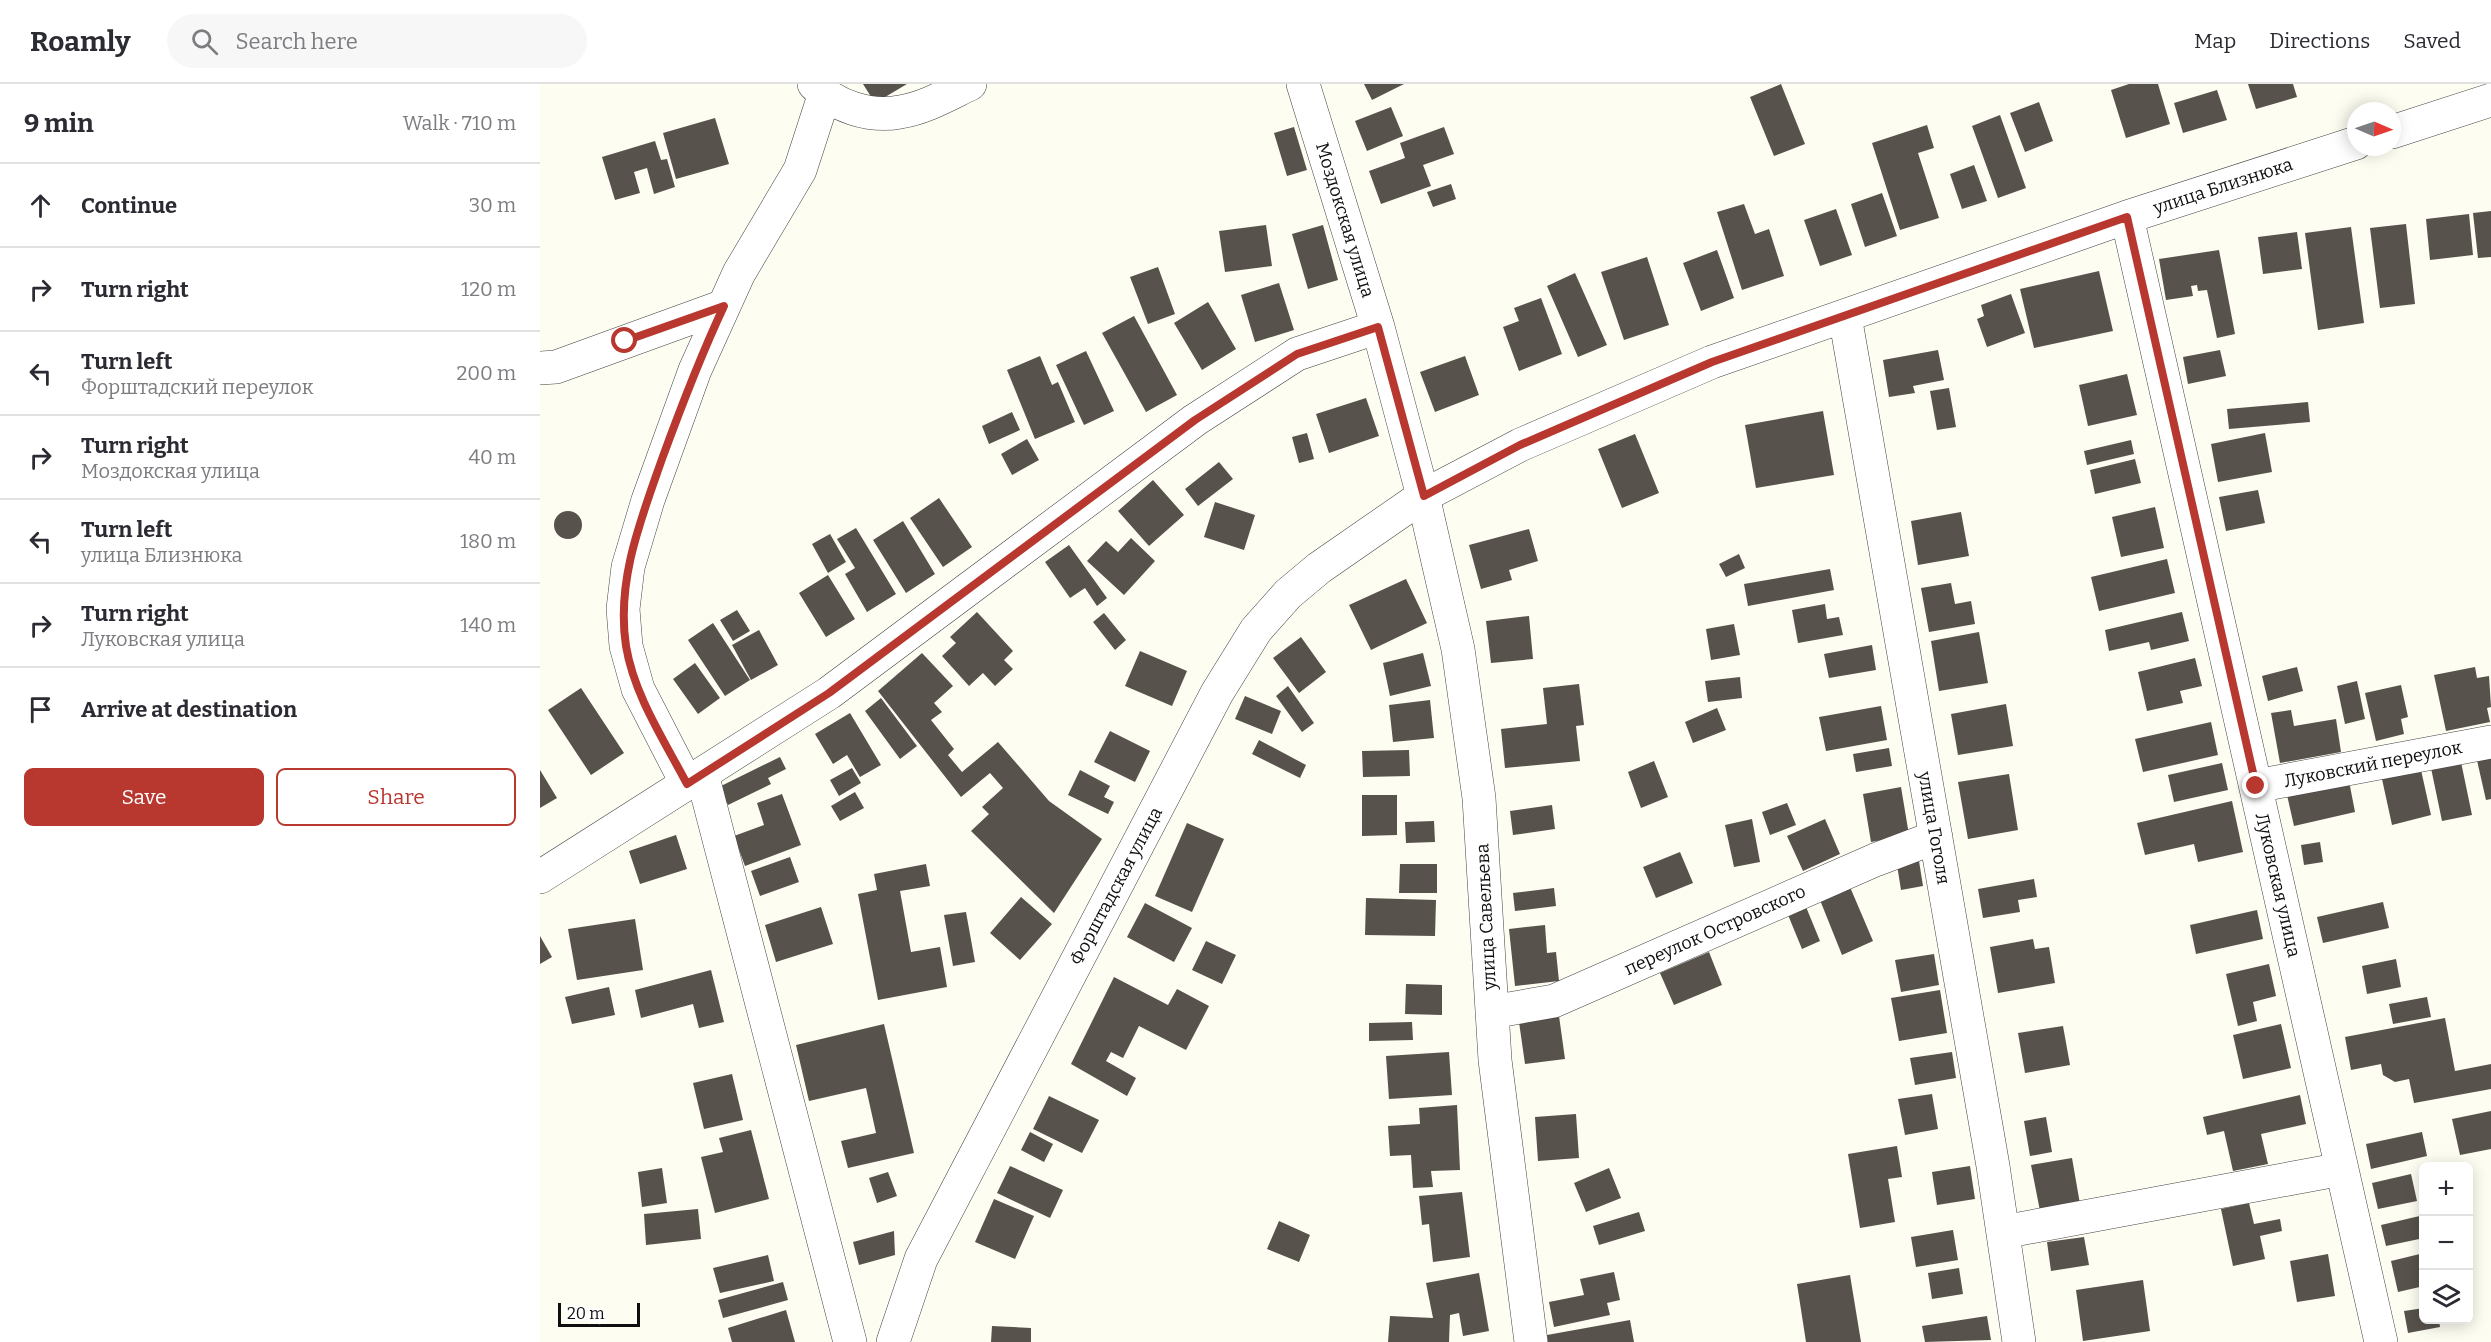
<!DOCTYPE html>
<meta charset="utf-8">
<style>
:root{--surface:#fff;--page:#f7f7f7;--text:#2b2b33;--muted:#7c7c81;--line:#e1e1e2;--accent:#b8372e}
body{margin:0;font-family:Bitter,serif;background:var(--page);color:var(--text)}
.controls{position:absolute;right:18px;bottom:18px;display:grid;overflow:hidden;border-radius:9px;box-shadow:0 3px 15px #0003}
.controls button{width:54px;height:54px;display:grid;place-items:center;padding:0;border:0;border-bottom:2px solid var(--line);background:var(--surface);color:var(--text);font:30px sans-serif}
.compass{position:absolute;left:1807px;top:18px;width:54px;height:54px;border-radius:50%;background:var(--surface);box-shadow:0 3px 15px #0003;rotate:92deg}
.scale{position:absolute;left:18px;bottom:15px;width:82px;box-sizing:border-box;padding-left:6px;border:3px solid #0f0f0f;border-top:0;font-size:16px;line-height:21px;white-space:nowrap;color:#0f0f0f;-webkit-text-stroke:4px #fff;paint-order:stroke}
.stop{position:absolute;width:18px;height:18px;margin:-14px;border:4px solid #b8372e;border-radius:50%;background:#fff}
.stop.end{background:#b8372e;border-color:#fff;box-shadow:0 2px 6px #0008}
.list{margin:0;padding:0;list-style:none}
h2{display:flex;justify-content:space-between;align-items:center;height:78px;margin:0;padding:0 24px;font-size:26px}
h2 small{font-size:20px;font-weight:400;color:var(--muted)}
.list li{display:grid;grid-template-columns:39px 1fr auto;gap:18px;align-items:center;box-sizing:border-box;height:84px;padding:0 24px;border-top:2px solid var(--line)}
.list b{display:block;font-size:22px;white-space:nowrap}
.list p{margin:0;font-size:20px;white-space:nowrap;color:var(--muted)}
.list em{font-size:20px;font-style:normal;color:var(--muted)}
.actions{display:flex;gap:12px;padding:18px 24px}
.actions a{flex:1;padding:14px 0;border:2px solid var(--accent);border-radius:9px;text-align:center;font-size:21px;color:var(--accent)}
.actions .main{background:var(--accent);color:#fff}
.icon{flex:none;width:33px;height:33px;fill:none;stroke:currentColor;stroke-width:2;stroke-linecap:round;stroke-linejoin:round}
.map{position:relative;flex:none;width:1951px;height:1258px;overflow:hidden}
header{display:flex;align-items:center;gap:36px;box-sizing:border-box;height:84px;padding:0 30px;background:var(--surface);border-bottom:2px solid var(--line)}
header strong{font-size:28px}
nav{display:flex;gap:33px;margin-inline-start:auto;font-size:21px}
.search{width:420px;height:54px;background:var(--page);display:flex;align-items:center;gap:15px;box-sizing:border-box;padding:0 21px;border-radius:33px;color:var(--muted);font-size:22px}
main{display:flex}
aside{flex:1;background:var(--surface)}
.map>svg:first-child{display:block}
.building{fill:#57524c}
.lines{fill:none;stroke-linecap:round;stroke-linejoin:round}
.minor-casing{stroke:#424242;stroke-width:34}
.minor{stroke:#fff;stroke-width:33}
.route{stroke:#b8372e;stroke-width:8}
.labels{text-anchor:middle;dominant-baseline:central;stroke-width:6;stroke-linejoin:round;paint-order:stroke}
.street-label{font-size:18px;fill:#0f0f0f;stroke:#fff}
</style>
<header>
<strong>Roamly</strong>
<div class="search"><svg class="icon" aria-label="search" viewBox="0 0 24 24"><circle cx="10" cy="10" r="6"/><path d="M15 15l6 6"/></svg>Search here</div>
<nav><a>Map</a><a>Directions</a><a>Saved</a></nav>
</header>
<main>
<aside>
<h2>9 min<small>Walk · 710 m</small></h2>
<ul class="list">
<li><svg class="icon" aria-label="ahead" viewBox="0 0 24 24"><path d="M12 20V5M6 11l6-6 6 6"/></svg><div><b>Continue</b></div><em>30 m</em></li>
<li><svg class="icon" aria-label="right" viewBox="0 0 24 24"><path d="M7 20v-9h11M14 6l5 5-5 5"/></svg><div><b>Turn right</b></div><em>120 m</em></li>
<li><svg class="icon" aria-label="left" viewBox="0 0 24 24"><path d="M17 20v-9H6M10 6l-5 5 5 5"/></svg><div><b>Turn left</b><p>Форштадский переулок</p></div><em>200 m</em></li>
<li><svg class="icon" aria-label="right" viewBox="0 0 24 24"><path d="M7 20v-9h11M14 6l5 5-5 5"/></svg><div><b>Turn right</b><p>Моздокская улица</p></div><em>40 m</em></li>
<li><svg class="icon" aria-label="left" viewBox="0 0 24 24"><path d="M17 20v-9H6M10 6l-5 5 5 5"/></svg><div><b>Turn left</b><p>улица Близнюка</p></div><em>180 m</em></li>
<li><svg class="icon" aria-label="right" viewBox="0 0 24 24"><path d="M7 20v-9h11M14 6l5 5-5 5"/></svg><div><b>Turn right</b><p>Луковская улица</p></div><em>140 m</em></li>
<li><svg class="icon" aria-label="arrive" viewBox="0 0 24 24"><path d="M6 21V4h12l-3 4 3 4H6"/></svg><div><b>Arrive at destination</b></div></li>
</ul>
<div class="actions"><a class="main">Save</a><a>Share</a></div>
</aside>
<div class="map">
<svg width="1951" height="1258" viewBox="0 0 1951 1258">
<rect width="100%" height="100%" fill="#fefdf2"/>
<!-- building -->
<path class="building" d="M323 0H367L335 19Z
M824 0H864L832 16Z
M1241 0 1265 60 1234 72 1210 13Z
M1589 0H1618L1630 40 1586 54 1571 6Z
M1708 0H1753L1757 13 1716 25Z
M1677 6 1687 36 1643 49 1634 19Z
M1499 18 1513 57 1485 68 1470 29Z
M851 23 863 52 827 67 815 37Z
M1460 31 1486 104 1458 114 1432 42Z
M175 34 189 80 136 95 123 49Z
M1387 41 1394 64 1378 69 1399 134 1360 146 1332 59Z
M754 43 767 86 747 92 734 49Z
M904 43 914 70 883 81 891 102 841 120 829 87 865 74 860 59Z
M115 57 121 76 127 75 135 103 114 110 107 84 94 88 100 109 75 116 62 73Z
M1434 81 1447 117 1422 125 1410 90Z
M911 100 916 115 893 123 887 108Z
M1342 109 1357 152 1325 163 1311 120Z
M1204 120 1215 150 1229 145 1244 192 1202 206 1177 128Z
M1296 125 1312 171 1280 182 1264 136Z
M1951 127V173L1938 174 1933 129Z
M1929 130 1933 171 1890 176 1886 135Z
M1866 140 1875 220 1840 224 1830 144Z
M726 141 732 182 685 188 679 147Z
M783 141 798 196 768 205 752 150Z
M1811 143 1824 239 1778 246 1765 149Z
M1757 148 1762 185 1723 190 1718 153Z
M1177 166 1194 214 1161 227 1143 179Z
M1679 166 1695 250 1677 254 1667 206 1658 207 1657 201 1651 202 1653 212 1626 216 1619 175Z
M1107 173 1129 241 1084 256 1061 188Z
M618 183 635 230 608 240 590 193Z
M1559 187 1573 247 1494 264 1480 205Z
M1035 189 1067 261 1038 273 1007 202Z
M739 199 754 246 715 258 701 211Z
M1471 210 1485 249 1447 263 1437 235 1444 232 1441 221Z
M1001 214 1022 270 979 287 963 243 979 237 974 224Z
M668 218 696 265 662 286 634 239Z
M594 232 637 311 606 328 562 249Z
M1398 266 1404 296 1373 302 1375 309 1349 313 1343 276Z
M1680 266 1686 292 1648 300 1643 273Z
M546 267 574 327 544 341 516 281Z
M500 272 512 301 518 298 535 338 495 355 467 286Z
M925 272 939 311 895 328 880 288Z
M1587 290 1597 331 1548 342 1539 301Z
M1409 304 1416 343 1397 346 1390 307Z
M826 314 839 352 789 369 776 330Z
M1768 318 1770 338 1689 345 1687 325Z
M1283 327 1294 391 1216 404 1205 341Z
M472 328 480 346 449 360 442 342Z
M767 349 774 375 759 379 752 353Z
M1725 349 1732 388 1678 398 1671 360Z
M1095 350 1119 409 1082 424 1058 365Z
M487 355 499 376 472 391 461 370Z
M1591 356 1594 370 1547 381 1544 367Z
M1595 375 1601 399 1555 410 1550 386Z
M679 378 693 395 658 422 645 405Z
M613 396 644 431 609 462 578 427Z
M1718 406 1725 439 1686 447 1679 413Z
M399 414 432 463 403 483 370 434Z
M675 418 715 431 704 466 664 453Z
M1615 423 1624 464 1581 473 1572 433Z
M14 441a14 14 0 1 1 28 0a14 14 0 1 1-28 0Z
M1421 428 1429 472 1378 481 1371 437Z
M363 437 395 490 366 509 333 456Z
M316 444 356 510 327 528 305 490 315 484 297 455Z
M989 445 998 477 969 486 972 496 941 505 929 461Z
M290 450 306 478 288 489 272 460Z
M591 454 615 477 584 511 547 477 566 457 578 468Z
M529 461 567 514 557 522 545 504 530 514 505 478Z
M1199 470 1205 484 1186 493 1179 480Z
M1627 475 1635 509 1559 527 1551 493Z
M1290 485 1294 506 1208 522 1204 500Z
M288 491 315 535 286 553 259 509Z
M866 495 887 539 831 566 809 521Z
M1411 499 1415 520 1431 517 1435 540 1389 548 1381 504Z
M1285 520 1287 535 1299 533 1303 551 1258 559 1252 526Z
M197 526 210 547 193 557 180 536Z
M437 528 473 567 464 576 473 585 455 602 443 589 429 602 402 572 416 559 410 553Z
M1642 528 1649 557 1611 566 1609 558 1569 567 1565 546Z
M564 529 586 556 575 566 553 538Z
M989 532 993 575 951 579 946 537Z
M173 539 210 596 185 612 148 556Z
M1194 540 1200 571 1171 576 1166 545Z
M219 546 238 581 211 596 192 561Z
M1439 548 1448 599 1399 607 1391 557Z
M761 553 786 588 759 609 733 574Z
M1332 561 1336 586 1289 594 1284 570Z
M600 567 647 587 632 622 585 602Z
M382 569 413 602 394 619 402 628 391 636 414 665 408 671 422 688 458 658 509 717 562 755 514 829 431 747 449 730 442 723 463 704 450 689 421 713 338 607Z
M883 569 891 602 850 612 843 579Z
M1655 574 1662 602 1640 607 1643 619 1607 627 1598 588Z
M155 579 180 614 158 630 133 595Z
M1757 583 1763 607 1728 617 1722 592Z
M1935 583 1937 594 1949 592 1951 623 1947 624 1950 638 1906 647 1894 591Z
M1200 593 1202 614 1168 618 1165 597Z
M1817 597 1825 635 1805 640 1797 602Z
M1039 600 1044 641 1036 642 1040 677 965 684 961 645 1007 640 1003 604Z
M1861 601 1868 633 1861 635 1864 650 1836 657 1825 609Z
M748 602 774 639 762 648 736 612Z
M41 604 84 669 51 691 8 626Z
M705 612 741 627 732 650 695 635Z
M341 614 377 662 360 675 325 627Z
M890 616 894 654 853 658 849 621Z
M1466 620 1473 662 1418 671 1411 630Z
M1341 622 1347 656 1286 667 1279 633Z
M1177 624 1186 646 1153 659 1145 638Z
M1751 626 1754 642 1796 635 1801 668 1740 679 1731 629Z
M310 629 341 681 320 693 307 671 293 680 275 650Z
M1671 638 1678 671 1603 688 1595 655Z
M570 647 610 667 595 698 554 678Z
M719 656 766 681 760 694 712 670Z
M1349 664 1352 682 1316 688 1313 670Z
M869 666 870 692 823 693 822 667Z
M1951 669V715L1946 716 1936 672Z
M240 673 246 685 228 694 231 700 188 721 179 703Z
M1114 677 1128 713 1101 724 1088 688Z
M1921 678 1932 731 1902 737 1891 684Z
M1682 679 1688 706 1634 718 1628 691Z
M312 684 321 699 299 712 290 696Z
M0 686 17 714 0 724Z
M540 686 570 702 564 713 574 718 568 730 528 711Z
M1881 686 1891 731 1852 741 1842 695Z
M1469 690 1478 746 1428 755 1418 698Z
M1809 697 1815 728 1754 742 1747 711Z
M1361 703 1369 751 1331 758 1323 710Z
M315 708 324 724 300 737 291 722Z
M242 710 261 761 205 782 194 752 224 741 217 719Z
M822 711H857V751L822 752Z
M1692 717 1703 768 1658 778 1654 760 1605 771 1597 739Z
M1247 719 1256 741 1230 751 1222 728Z
M1012 721 1015 745 973 751 970 727Z
M1212 735 1220 778 1194 783 1185 741Z
M1285 735 1300 770 1263 787 1247 752Z
M894 737 895 758 866 759 865 738Z
M647 739 684 755 652 828 615 812Z
M136 751 147 785 100 800 89 767Z
M1780 758 1783 778 1764 781 1761 761Z
M1140 768 1153 799 1116 814 1103 783Z
M250 773 259 798 220 812 211 787Z
M1379 777 1383 802 1361 806 1357 781Z
M386 780 390 802 360 807 371 868 400 863 407 903 338 916 318 810 337 806 334 790Z
M860 780H897V809H859Z
M1494 795 1497 813 1478 816 1480 828 1443 834 1438 805Z
M1310 803 1333 857 1302 871 1280 816Z
M1014 804 1016 822 975 827 973 809Z
M481 813 512 840 480 876 450 849Z
M826 814 896 816 895 852 825 851Z
M1264 818 1280 857 1262 865 1246 826Z
M1843 818 1849 844 1783 859 1777 833Z
M605 819 652 844 634 878 587 853Z
M281 823 293 860 236 878 225 841Z
M1717 826 1723 855 1656 870 1650 841Z
M426 828 435 878 413 882 404 831Z
M95 835 103 886 37 896 28 845Z
M1005 841 1007 869 1016 868 1019 897 975 902 969 845Z
M0 852 12 873 0 880Z
M1493 855 1495 865 1509 863 1515 899 1458 909 1450 863Z
M666 857 696 871 682 900 652 886Z
M1169 868 1182 901 1134 921 1120 889Z
M1394 870 1399 901 1361 908 1355 876Z
M1856 875 1861 903 1827 910 1822 882Z
M1729 880 1736 912 1713 918 1717 937 1698 942 1686 890Z
M171 886 184 938 159 944 153 920 101 934 95 906Z
M574 893 628 921 637 905 669 922 646 966 599 942 583 974 571 968 566 977 596 994 587 1012 531 980Z
M866 900 902 901V931L865 930Z
M69 903 75 931 32 940 25 913Z
M1400 906 1407 949 1359 957 1351 914Z
M1887 913 1891 933 1853 940 1849 920Z
M1019 932 1025 975 985 980 979 938Z
M1905 934 1915 987 1951 980V1005L1874 1019 1869 995 1855 998 1843 991 1841 980 1811 986 1805 953Z
M872 938 873 956 829 957V939Z
M344 940 374 1069 308 1084 301 1057 336 1049 326 1004 269 1017 256 961Z
M1741 940 1751 984 1703 995 1693 951Z
M1523 942 1530 981 1485 989 1478 949Z
M909 968 912 1011 849 1015 846 972Z
M1412 968 1416 994 1375 1001 1370 974Z
M192 990 203 1036 164 1045 153 999Z
M1392 1010 1398 1045 1365 1051 1358 1015Z
M1760 1011 1766 1040 1721 1050 1728 1080 1693 1087 1684 1047 1667 1051 1663 1033Z
M509 1012 559 1036 542 1069 493 1045Z
M917 1021 920 1086 891 1087 893 1103 873 1104 871 1071 850 1072 848 1042 880 1040 879 1024Z
M1951 1027V1065L1920 1071 1912 1035Z
M1036 1030 1039 1074 998 1077 995 1033Z
M1506 1033 1512 1068 1490 1072 1484 1037Z
M211 1046 229 1115 175 1129 161 1073 183 1068 179 1054Z
M490 1048 513 1060 504 1078 481 1066Z
M1882 1048 1887 1072 1831 1085 1826 1060Z
M1357 1062 1362 1093 1348 1095 1355 1138 1320 1144 1308 1070Z
M1532 1074 1540 1120 1500 1127 1491 1081Z
M470 1082 523 1106 510 1134 457 1109Z
M1430 1082 1435 1115 1397 1121 1392 1088Z
M122 1084 127 1119 102 1123 98 1088Z
M1069 1084 1081 1114 1046 1128 1034 1099Z
M348 1088 357 1112 337 1119 329 1094Z
M1871 1090 1877 1117 1838 1125 1832 1099Z
M922 1108 930 1173 893 1178 889 1140 882 1141 879 1112Z
M454 1115 494 1132 475 1175 435 1158Z
M1709 1119 1714 1140 1740 1135 1742 1147 1720 1152 1725 1175 1693 1182 1681 1125Z
M158 1125 161 1155 106 1161 104 1130Z
M1099 1128 1105 1147 1059 1161 1053 1142Z
M1884 1131V1154L1846 1162 1841 1141Z
M739 1137 770 1151 759 1178 727 1165Z
M1413 1146 1418 1176 1376 1183 1371 1153Z
M354 1147 355 1171 319 1181 313 1158Z
M1544 1153 1549 1181 1511 1187 1507 1158Z
M1884 1169V1202L1858 1208 1851 1177Z
M1788 1170 1795 1212 1757 1218 1750 1177Z
M228 1171 234 1197 180 1209 173 1184Z
M1419 1184 1423 1210 1392 1215 1388 1189Z
M1074 1188 1080 1216 1067 1219 1070 1231 1014 1243 1009 1218 1044 1211 1040 1195Z
M939 1189 949 1247 923 1252 919 1229 910 1231 909 1258H848L850 1232 893 1234 886 1199Z
M1310 1191 1321 1258H1266L1257 1200Z
M1603 1196 1610 1247 1543 1257 1536 1206Z
M243 1198 248 1216 183 1234 178 1216Z
M1884 1224V1236H1899L1900 1243 1868 1249 1864 1227Z
M246 1226 255 1258H192L188 1244Z
M1447 1232 1451 1256 1385 1258 1382 1242Z
M1090 1236 1094 1258H1008L1007 1251Z
M452 1242 491 1244V1258H451Z"/>
<g class="lines">
<!-- minor casing -->
<g class="minor-casing">
<path id="minor" d="M274 0C294 22 330 34 360 28 385 24 407 11 430 0
M763 0 838 243 883 412 918 565 939 714 955 976 991 1258
M1852 48 1951 16
M1587 133 1841 1258
M1305 232 1453 1082 1479 1258
M0 284 16 283 184 222
M162 690 310 1258
M147 700 98 605 86 562 83 525 88 483 108 416 155 286 199 189 260 86 284 12
M1716 702 1951 658
M0 793 289 609 655 336 757 270 838 243
M952 928 1014 917 1335 776 1396 753
M1463 1148 1802 1085
M353 1258 381 1175 677 609 716 546 748 510 779 484 883 412 980 361 1172 278 1587 133 1816 59"/>
</g>
<!-- minor -->
<use href="#minor" class="minor"/>
</g>
<g class="lines">
<!-- route -->
<path class="route" d="M85 257 184 222C160 273 141 323 122 375 101 435 76 497 86 562 94 611 124 656 147 700L289 609 655 336 757 270 838 243 884 412 980 361 1172 278 1587 133 1716 702"/>
</g>
<g class="labels">
<!-- street labels -->
<g class="street-label">
<text transform="translate(1683 102) rotate(-18)">улица Близнюка</text>
<text transform="translate(805 136) rotate(73)">Моздокская улица</text>
<text transform="translate(1833 680) rotate(-11)">Луковский переулок</text>
<text transform="translate(1394 744) rotate(80)">улица Гоголя</text>
<text transform="translate(1738 801) rotate(77)">Луковская улица</text>
<text transform="translate(576 802) rotate(-62)">Форштадская улица</text>
<text transform="translate(946 833) rotate(-93)">улица Савельева</text>
<text transform="translate(1175 846) rotate(-24)">переулок Островского</text>
</g>
</g>
</svg>
<div class="controls">
<button>+</button>
<button>−</button>
<button><svg class="icon" aria-label="layers" viewBox="0 0 24 24"><path d="M12 4l9 5-9 5-9-5zM3 14l9 5 9-5"/></svg></button>
</div>
<svg class="compass" viewBox="-18 -18 36 36"><path d="M0-13l5 13h-10z" fill="#e53935"/><path d="M0 13l5-13h-10z" fill="#7c7c81"/></svg>
<div class="scale">20 m</div>
<div class="stop" style="left:85px;top:257px"></div>
<div class="stop end" style="left:1716px;top:702px"></div>
</div>
</main>
